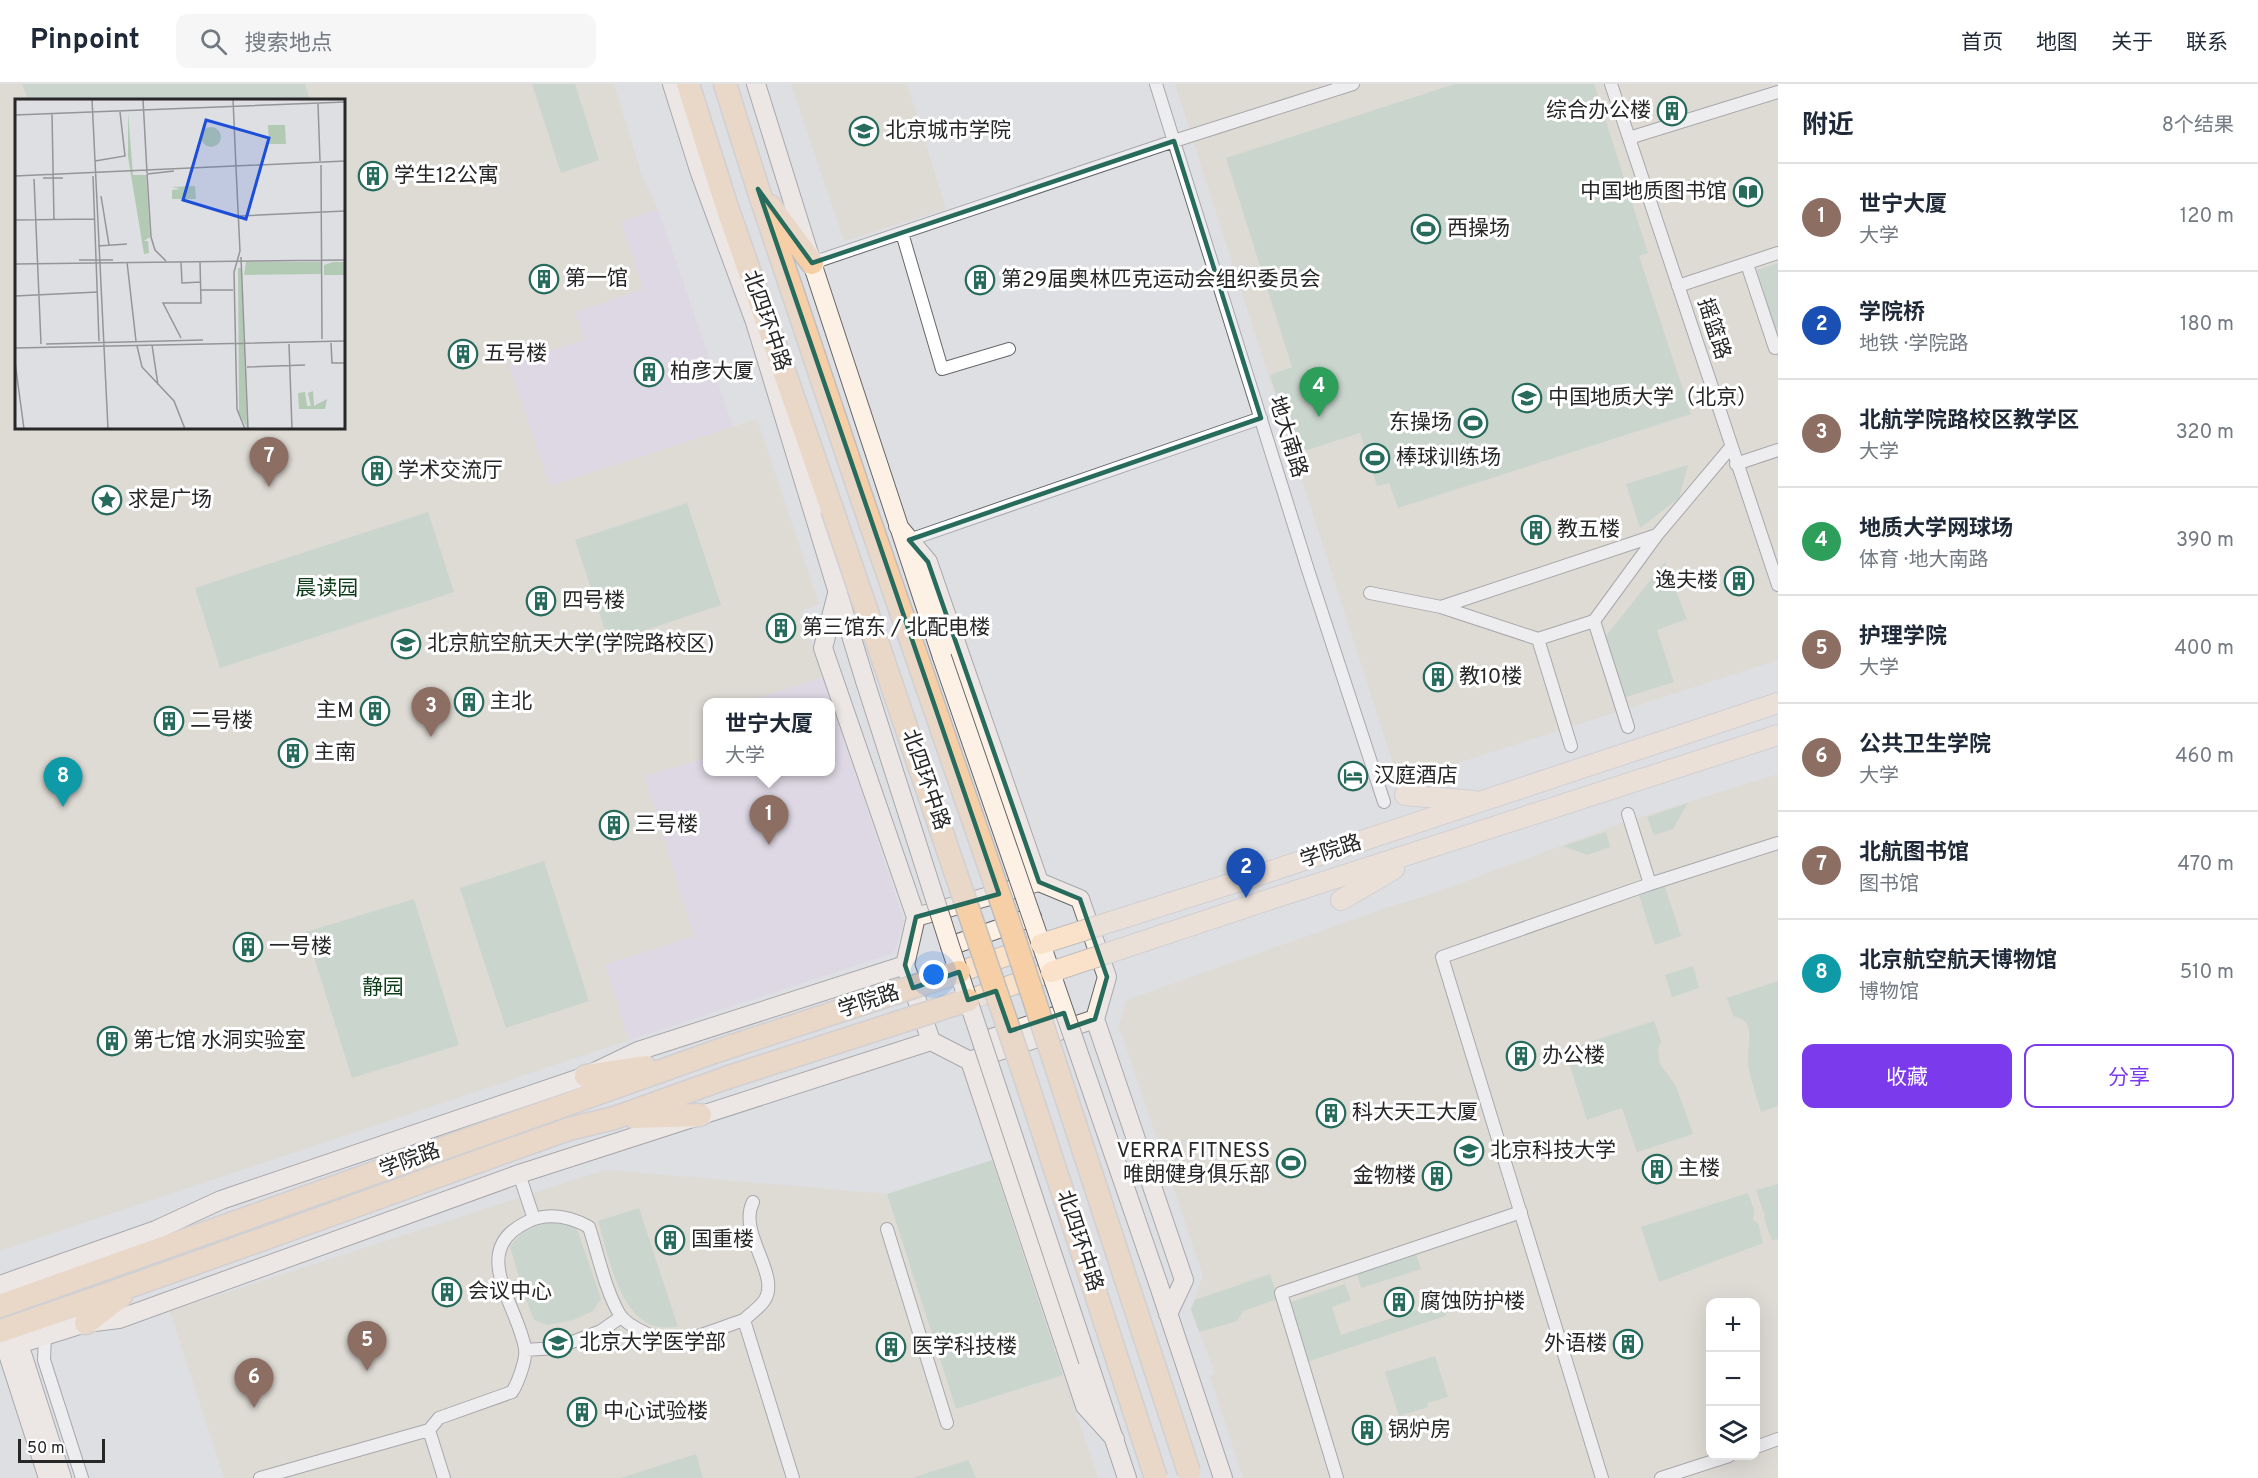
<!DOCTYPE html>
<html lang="zh">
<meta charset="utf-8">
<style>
:root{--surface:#fff;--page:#f6f6f7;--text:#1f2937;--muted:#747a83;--line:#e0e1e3;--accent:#7c3aed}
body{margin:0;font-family:Overpass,"Noto Sans SC",sans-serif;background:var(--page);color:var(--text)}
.controls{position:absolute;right:18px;bottom:18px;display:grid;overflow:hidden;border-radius:12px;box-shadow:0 6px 24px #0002}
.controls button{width:54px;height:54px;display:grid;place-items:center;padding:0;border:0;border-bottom:2px solid var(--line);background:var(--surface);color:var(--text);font:30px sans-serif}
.scale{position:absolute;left:18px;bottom:15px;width:87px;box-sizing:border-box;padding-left:6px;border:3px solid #272728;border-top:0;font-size:16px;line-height:21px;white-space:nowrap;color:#272728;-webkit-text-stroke:4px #fff;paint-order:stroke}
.you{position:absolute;left:934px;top:891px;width:21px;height:21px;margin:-15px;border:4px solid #fff;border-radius:50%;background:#1a73e8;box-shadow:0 0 0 9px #1a73e833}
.badge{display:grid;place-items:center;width:39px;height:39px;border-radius:50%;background:var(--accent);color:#fff;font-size:20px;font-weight:700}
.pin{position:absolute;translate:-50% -50px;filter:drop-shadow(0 2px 3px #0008)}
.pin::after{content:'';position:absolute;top:32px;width:21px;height:18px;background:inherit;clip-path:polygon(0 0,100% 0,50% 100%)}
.popup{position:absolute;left:703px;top:614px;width:132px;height:78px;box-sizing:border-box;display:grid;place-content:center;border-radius:12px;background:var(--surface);filter:drop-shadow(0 2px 4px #0005);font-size:20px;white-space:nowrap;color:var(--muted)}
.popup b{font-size:22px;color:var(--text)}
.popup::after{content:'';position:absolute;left:50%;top:100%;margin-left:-12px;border:12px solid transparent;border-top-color:var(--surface)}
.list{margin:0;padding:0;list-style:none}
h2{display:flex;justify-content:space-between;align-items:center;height:78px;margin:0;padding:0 24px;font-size:26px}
h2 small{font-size:20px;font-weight:400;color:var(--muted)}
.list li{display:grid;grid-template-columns:39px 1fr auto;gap:18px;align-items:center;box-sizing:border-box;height:108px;padding:0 24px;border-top:2px solid var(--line)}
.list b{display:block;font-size:22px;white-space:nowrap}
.list p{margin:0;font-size:20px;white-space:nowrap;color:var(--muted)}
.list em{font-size:20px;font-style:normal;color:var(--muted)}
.actions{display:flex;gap:12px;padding:18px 24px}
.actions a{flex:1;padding:14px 0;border:2px solid var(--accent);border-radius:12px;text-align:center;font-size:21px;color:var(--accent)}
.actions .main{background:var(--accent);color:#fff}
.icon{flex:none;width:33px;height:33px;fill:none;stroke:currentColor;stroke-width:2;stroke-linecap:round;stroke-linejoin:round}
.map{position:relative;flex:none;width:1778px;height:1394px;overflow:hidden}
header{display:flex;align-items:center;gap:36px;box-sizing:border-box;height:84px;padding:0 30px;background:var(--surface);border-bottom:2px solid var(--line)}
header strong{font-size:28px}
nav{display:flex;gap:33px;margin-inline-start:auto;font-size:21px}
.search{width:420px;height:54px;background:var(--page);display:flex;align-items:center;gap:15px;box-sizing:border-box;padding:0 21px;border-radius:12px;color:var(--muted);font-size:22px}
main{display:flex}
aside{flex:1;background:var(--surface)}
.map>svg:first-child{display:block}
.commercial{fill:#dcd1e5}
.education{fill:#ded5c0;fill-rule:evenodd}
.green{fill:#b2c9b4}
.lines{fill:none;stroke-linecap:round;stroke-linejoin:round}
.street-casing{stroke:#66676a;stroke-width:14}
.secondary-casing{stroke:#66676a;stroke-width:20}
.primary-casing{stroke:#bebebe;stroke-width:22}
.highway-casing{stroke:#bebebe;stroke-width:25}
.street{stroke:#fff;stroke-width:12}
.secondary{stroke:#fdf1e5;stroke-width:18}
.primary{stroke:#fae2ca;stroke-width:20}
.highway{stroke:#f7cfa7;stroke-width:22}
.secondary-bridge-casing{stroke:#66676a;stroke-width:20;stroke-linecap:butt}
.primary-bridge-casing{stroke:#bebebe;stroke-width:22;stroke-linecap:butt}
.highway-bridge-casing{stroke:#bebebe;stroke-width:25;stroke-linecap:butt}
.secondary-bridge{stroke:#fdf1e5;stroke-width:18}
.primary-bridge{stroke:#fae2ca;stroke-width:20}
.highway-bridge{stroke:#f7cfa7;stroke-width:22}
.marked{fill:none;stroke:#276b5c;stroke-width:4.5;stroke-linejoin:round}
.labels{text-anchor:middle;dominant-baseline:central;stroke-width:6;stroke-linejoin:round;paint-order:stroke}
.poi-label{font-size:21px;fill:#272728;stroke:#fff;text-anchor:start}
.street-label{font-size:21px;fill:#272728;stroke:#fff}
.park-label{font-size:21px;fill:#0d3c18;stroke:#fff}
.inset-road{fill:none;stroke:#959598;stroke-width:1.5}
.view{fill:#1d4ed8;fill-opacity:0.15;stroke:#1d4ed8;stroke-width:3}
.inset-edge{fill:none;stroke:#272728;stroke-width:3}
</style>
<header>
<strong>Pinpoint</strong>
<div class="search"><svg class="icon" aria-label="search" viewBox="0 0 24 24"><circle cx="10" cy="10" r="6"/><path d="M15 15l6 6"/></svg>搜索地点</div>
<nav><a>首页</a><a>地图</a><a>关于</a><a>联系</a></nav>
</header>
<main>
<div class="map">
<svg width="1778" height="1394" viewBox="0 0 1778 1394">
<rect width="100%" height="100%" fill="#dedfe3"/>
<!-- commercial -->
<path class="commercial" d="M658 125 733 343 550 403 508 280 584 256 575 228 601 219 621 137Z
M823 593 904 837 894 869 629 956 605 881 693 852 644 692 707 674 708 688H830V618L747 617Z"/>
<!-- education -->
<path class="education" d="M0 0H614L642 92 658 125 621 138 643 205 576 228 584 256 508 280 550 402 757 335 819 520 801 527 823 593 747 618H708L707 674 644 692 694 852 605 881 629 956 0 1167ZM16 16H344V344H16Z
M791 0H907L946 125 844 157Z
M1175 0H1778V576L1399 698Z
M1778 690V1394H1243L1210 1292 1215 1289 1191 1225 1203 1191 1119 942 1127 916 1389 823 1429 811 1628 737ZM1710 1218H1756V1372H1710Z
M605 1086 887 1110 956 1325 1063 1291 1098 1394H224L170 1227Z"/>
<!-- green -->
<path class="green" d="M22 0H305L310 16H28Z
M532 0H575L599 76 561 89Z
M1455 0H1594L1648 169 1639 172 1691 330 1398 424 1389 399 1377 402 1360 349 1295 370 1270 291 1292 283 1226 74Z
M1778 179V255L1757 186Z
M1688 381 1679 414 1640 444 1626 400Z
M687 419 721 521 609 558 575 456Z
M428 428 454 508 220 584 195 504Z
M1665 478 1687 535 1657 546 1674 598 1626 613 1606 552Z
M1688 719 1673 745 1654 751 1647 733Z
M1606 748 1610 763 1587 771 1563 762Z
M544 777 589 917 506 944 460 804Z
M1663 797 1681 852 1655 861 1637 805Z
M414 815 459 961 352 994 306 848Z
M1693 882 1699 904 1672 913 1665 891Z
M1778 897V1022L1761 1028C1757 1012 1750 996 1748 980 1747 967 1752 954 1748 942 1745 935 1739 934 1733 932L1727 914Z
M1654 937 1661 957 1658 965 1660 980 1676 1002 1693 1050 1637 1068 1622 1024 1587 1036 1565 966Z
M992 1076 1063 1291 956 1325 887 1110Z
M1778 1100V1155L1772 1156 1764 1135 1765 1130 1763 1127 1756 1106Z
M1748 1109 1754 1126 1753 1136 1758 1139 1763 1159 1659 1198 1641 1143Z
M639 1124 678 1243C672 1243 665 1244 659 1243 619 1236 608 1169 598 1137Z
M549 1138 576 1142 601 1215 593 1227 573 1236 547 1241 534 1236 523 1207 510 1162 525 1146Z
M1416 1171 1421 1185 1361 1204 1357 1190Z
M1270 1190 1278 1215 1243 1227 1237 1237 1199 1248 1191 1225 1195 1216Z
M1345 1200 1351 1216 1332 1223 1341 1251 1459 1212 1445 1232 1307 1278 1288 1219Z
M1435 1272 1448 1313 1427 1319 1428 1323 1399 1332 1385 1288Z
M696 1370 703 1394H621Z
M968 1376 976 1394H912Z"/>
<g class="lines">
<!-- street casing -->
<g class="street-casing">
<path id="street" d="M1156 0 1308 486 1384 718
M1611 0 1778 501
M1629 54 1778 8
M902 149 942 285 1009 265
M812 179 1174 57 1353 0
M1747 180 1775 264
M1678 202 1778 169
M1736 380 1778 366
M909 456 1261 334
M1370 509 1441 523 1538 555 1594 537 1657 451 1731 363
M1441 523 1657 451
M1594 537 1628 643
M1538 555 1571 662
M1628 730 1650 800
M519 1090 534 1135
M887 1145 947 1339
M744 1236C750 1230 759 1224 764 1217 782 1192 737 1149 753 1118
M45 1251 44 1276 82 1394
M525 1266 556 1264 601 1247 621 1233
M1756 1363 1778 1355
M260 1394 429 1346
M444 1394 429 1346 439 1334 512 1308C518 1299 527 1274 525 1264 517 1220 468 1166 527 1138 548 1128 569 1132 589 1143 598 1170 605 1206 620 1231 627 1242 659 1257 673 1258 686 1258 728 1241 744 1236L793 1394
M1337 1394 1281 1209 1521 1128
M1602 1394 1442 873 1650 800 1778 759
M1661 1394 1729 1372"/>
</g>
<!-- secondary casing -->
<g class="secondary-casing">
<path id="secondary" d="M672 0 700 89 755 238 865 597
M756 0 812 179 942 573
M898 442 928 478 1039 798 1080 815 1107 893 1095 935 1184 1196 1168 1230
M838 506 823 564 916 833 905 881 931 957 970 977 1085 1322 1115 1355
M916 833 1035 799
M950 862 1032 833
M983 957 1064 929
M972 976 1095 935
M1158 1199 1223 1394
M0 1201 156 1146 221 1116 586 992 638 967 905 881
M19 1260 62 1394
M6 1264 48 1394
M0 1266 86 1239 119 1235 519 1090 931 957
M1088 1277 1127 1394"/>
</g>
<!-- primary casing -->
<g class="primary-casing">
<path id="primary" d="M1405 711 1474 717
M1271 787 1778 619
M1280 812 1778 651
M1341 816 1394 785
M959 888 1041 860
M968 916 1051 888"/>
</g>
<!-- highway casing -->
<g class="highway-casing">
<path id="highway" d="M688 0 726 120 832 425
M725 0 758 105 862 415
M770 122 812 179
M586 992 645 983
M634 1033 700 1031
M0 1222 717 967
M86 1239 121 1212
M0 1247C191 1183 380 1112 569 1045L614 1034 726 994"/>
</g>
<!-- street -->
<use href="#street" class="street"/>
<!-- secondary -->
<use href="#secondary" class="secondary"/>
<!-- primary -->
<use href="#primary" class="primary"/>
<!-- highway -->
<use href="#highway" class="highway"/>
<!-- secondary-bridge casing -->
<g class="secondary-bridge-casing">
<path id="secondary-bridge" d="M942 573 1158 1199
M865 597 950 862 1088 1277"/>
</g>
<!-- primary-bridge casing -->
<g class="primary-bridge-casing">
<path id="primary-bridge" d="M1041 860 1271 787
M1051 888 1280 812"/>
</g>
<!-- highway-bridge casing -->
<g class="highway-bridge-casing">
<path id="highway-bridge" d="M862 415 1012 848 1189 1388
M832 425 1024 990 1156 1394
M717 967 959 888
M726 994 968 916"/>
</g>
<!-- secondary-bridge -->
<use href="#secondary-bridge" class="secondary-bridge"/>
<!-- primary-bridge -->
<use href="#primary-bridge" class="primary-bridge"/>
<!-- highway-bridge -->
<use href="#highway-bridge" class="highway-bridge"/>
</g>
<!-- marked area -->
<path d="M0 0H1778V1394H0ZM1174 57 1261 334 909 456 928 478 1039 798 1080 815 1107 893 1095 935 1069 944 1064 929 1010 947 996 907 968 916 959 888 913 904 905 881 916 833 999 810 758 105 812 179Z" fill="#dedfe3" fill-opacity=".55" fill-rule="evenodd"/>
<path class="marked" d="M1174 57 1261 334 909 456 928 478 1039 798 1080 815 1107 893 1095 935 1069 944 1064 929 1010 947 996 907 968 916 959 888 913 904 905 881 916 833 999 810 758 105 812 179Z"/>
<!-- icons -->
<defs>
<g id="building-ring" transform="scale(1.5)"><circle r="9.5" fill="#fff" stroke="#276b5c" stroke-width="1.5"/><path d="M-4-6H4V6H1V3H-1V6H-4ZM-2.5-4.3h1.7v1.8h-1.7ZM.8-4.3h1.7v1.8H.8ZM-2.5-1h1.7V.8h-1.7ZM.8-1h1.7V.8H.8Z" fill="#276b5c"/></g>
<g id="university-ring" transform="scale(1.5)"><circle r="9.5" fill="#fff" stroke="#276b5c" stroke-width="1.5"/><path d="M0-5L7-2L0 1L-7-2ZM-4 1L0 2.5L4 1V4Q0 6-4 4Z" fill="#276b5c"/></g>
<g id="library-ring" transform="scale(1.5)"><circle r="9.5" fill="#fff" stroke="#276b5c" stroke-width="1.5"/><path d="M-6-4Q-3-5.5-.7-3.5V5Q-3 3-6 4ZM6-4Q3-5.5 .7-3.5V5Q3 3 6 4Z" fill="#276b5c"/></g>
<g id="stadium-ring" transform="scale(1.5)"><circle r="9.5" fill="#fff" stroke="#276b5c" stroke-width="1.5"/><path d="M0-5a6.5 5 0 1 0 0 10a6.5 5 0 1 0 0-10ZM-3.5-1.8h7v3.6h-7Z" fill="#276b5c"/></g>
<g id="sight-ring" transform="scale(1.5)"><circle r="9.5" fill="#fff" stroke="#276b5c" stroke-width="1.5"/><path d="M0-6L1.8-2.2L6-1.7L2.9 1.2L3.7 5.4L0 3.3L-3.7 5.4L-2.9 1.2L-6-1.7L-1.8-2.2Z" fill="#276b5c"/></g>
<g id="hotel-ring" transform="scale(1.5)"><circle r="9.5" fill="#fff" stroke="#276b5c" stroke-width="1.5"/><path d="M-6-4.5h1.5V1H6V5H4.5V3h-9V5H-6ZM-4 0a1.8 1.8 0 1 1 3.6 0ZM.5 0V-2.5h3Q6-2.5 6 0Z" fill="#276b5c"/></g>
</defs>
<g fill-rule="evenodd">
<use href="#building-ring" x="1672" y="27"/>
<use href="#university-ring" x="864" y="47"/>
<use href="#building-ring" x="373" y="92"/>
<use href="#library-ring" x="1748" y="108"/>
<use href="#stadium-ring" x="1426" y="145"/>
<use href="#building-ring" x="544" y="195"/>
<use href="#building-ring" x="980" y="196"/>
<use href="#building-ring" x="463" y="270"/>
<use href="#building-ring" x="649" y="288"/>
<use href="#university-ring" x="1527" y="314"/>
<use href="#stadium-ring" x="1473" y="339"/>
<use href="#stadium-ring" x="1375" y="374"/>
<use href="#building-ring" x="377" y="387"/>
<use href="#sight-ring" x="107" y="416"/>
<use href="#building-ring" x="1536" y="446"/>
<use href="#building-ring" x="1739" y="497"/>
<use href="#building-ring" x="541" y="517"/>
<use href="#building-ring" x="781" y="544"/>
<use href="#university-ring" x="406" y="560"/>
<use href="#building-ring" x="1438" y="593"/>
<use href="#building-ring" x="469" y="618"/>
<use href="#building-ring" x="375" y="627"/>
<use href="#building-ring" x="169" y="637"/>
<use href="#building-ring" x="293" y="669"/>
<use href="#hotel-ring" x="1353" y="692"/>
<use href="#building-ring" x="614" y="741"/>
<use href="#building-ring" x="248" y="863"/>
<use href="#building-ring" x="112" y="957"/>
<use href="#building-ring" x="1521" y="972"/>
<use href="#building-ring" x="1331" y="1029"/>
<use href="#university-ring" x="1469" y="1067"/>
<use href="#stadium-ring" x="1291" y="1079"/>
<use href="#building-ring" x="1657" y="1085"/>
<use href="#building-ring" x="1437" y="1092"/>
<use href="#building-ring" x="670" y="1156"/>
<use href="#building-ring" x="447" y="1208"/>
<use href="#building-ring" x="1399" y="1218"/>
<use href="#university-ring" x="558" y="1259"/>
<use href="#building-ring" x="1628" y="1260"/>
<use href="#building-ring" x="891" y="1263"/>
<use href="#building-ring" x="582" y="1328"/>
<use href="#building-ring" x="1367" y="1346"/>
</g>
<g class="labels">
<!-- poi labels -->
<g class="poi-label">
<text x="1651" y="27" text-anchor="end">综合办公楼</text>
<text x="885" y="47">北京城市学院</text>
<text x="394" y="92">学生12公寓</text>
<text x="1727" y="108" text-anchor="end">中国地质图书馆</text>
<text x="1447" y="145">西操场</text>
<text x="565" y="195">第一馆</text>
<text x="1001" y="196">第29届奥林匹克运动会组织委员会</text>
<text x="484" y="270">五号楼</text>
<text x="670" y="288">柏彦大厦</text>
<text x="1548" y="314">中国地质大学（北京）</text>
<text x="1452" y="339" text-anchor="end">东操场</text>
<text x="1396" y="374">棒球训练场</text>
<text x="398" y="387">学术交流厅</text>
<text x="128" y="416">求是广场</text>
<text x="1557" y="446">教五楼</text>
<text x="1718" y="497" text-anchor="end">逸夫楼</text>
<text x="562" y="517">四号楼</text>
<text x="802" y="544">第三馆东 / 北配电楼</text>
<text x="427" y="560">北京航空航天大学(学院路校区)</text>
<text x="1459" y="593">教10楼</text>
<text x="490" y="618">主北</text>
<text x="354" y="627" text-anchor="end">主M</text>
<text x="190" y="637">二号楼</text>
<text x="314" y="669">主南</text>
<text x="1374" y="692">汉庭酒店</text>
<text x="635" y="741">三号楼</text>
<text x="269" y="863">一号楼</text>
<text x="133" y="957">第七馆 水洞实验室</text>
<text x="1542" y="972">办公楼</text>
<text x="1352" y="1029">科大天工大厦</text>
<text x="1270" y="1067" text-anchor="end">VERRA FITNESS<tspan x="1270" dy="24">唯朗健身俱乐部</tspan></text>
<text x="1490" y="1067">北京科技大学</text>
<text x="1678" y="1085">主楼</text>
<text x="1416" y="1092" text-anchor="end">金物楼</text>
<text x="691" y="1156">国重楼</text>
<text x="468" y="1208">会议中心</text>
<text x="1420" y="1218">腐蚀防护楼</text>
<text x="579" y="1259">北京大学医学部</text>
<text x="1607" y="1260" text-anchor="end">外语楼</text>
<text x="912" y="1263">医学科技楼</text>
<text x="603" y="1328">中心试验楼</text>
<text x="1388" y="1346">锅炉房</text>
</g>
<!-- street labels -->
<g class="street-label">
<text transform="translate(766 237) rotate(71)">北四环中路</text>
<text transform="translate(1713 245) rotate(72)">摇篮路</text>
<text transform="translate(1287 353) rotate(73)">地大南路</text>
<text transform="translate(925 696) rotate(71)">北四环中路</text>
<text transform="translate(1331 768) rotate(-18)">学院路</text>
<text transform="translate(869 918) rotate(-18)">学院路</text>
<text transform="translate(410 1077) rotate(-20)">学院路</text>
<text transform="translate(1079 1157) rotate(72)">北四环中路</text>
</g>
<!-- park labels -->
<g class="park-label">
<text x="327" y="505">晨读园</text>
<text x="383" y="904">静园</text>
</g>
</g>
<!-- overview -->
<g transform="translate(15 15)">
<rect width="330" height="330" fill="#dedfe3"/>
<path d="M113 13 118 76H131L135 138 129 142H133L134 154 129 155 113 58ZM253 26H270L271 45H254ZM186 38a10 10 0 1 1 20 0a10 10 0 1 1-20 0ZM180 87 181 100H157V91L165 90 157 88ZM231 163H306L307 175 229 176ZM318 163H330V176H309V166ZM223 169H226L232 329 224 314ZM298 292 299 307 312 300 310 310H284L283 294 290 293 292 307H296L293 294Z" fill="#b2c9b4"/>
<path class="inset-road" d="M77 0 93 330M128 0 132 74M218 0 221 69M303 5 305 62M37 15 39 121M0 16 330 3M80 62 110 57 105 13M306 66 307 240M221 69 225 152 219 173 221 266 222 310 230 330M132 75 136 138 140 151 151 162M132 75 159 72M0 77 330 62M78 77 84 242M28 79H48M19 80 26 245M86 97 94 146M225 117 330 112M0 121 80 120M83 147 112 145M226 158 233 330M64 161H98M112 163 121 242M166 163 167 184 186 183M0 165 330 161M186 191H218M0 197 83 193M166 239 148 204H186L185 163M316 244 317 264H330M31 245 188 241M274 245 277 330M137 246 143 286M122 247 127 268 159 302 170 330M0 249 330 242M0 263 9 330M232 268 290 266"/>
<path class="view" d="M191 21 254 39 231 120 168 101Z"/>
<rect width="330" height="330" class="inset-edge"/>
</g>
</svg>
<div class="controls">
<button>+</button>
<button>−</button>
<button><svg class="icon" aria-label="layers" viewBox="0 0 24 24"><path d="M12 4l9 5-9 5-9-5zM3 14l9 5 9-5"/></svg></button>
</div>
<div class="scale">50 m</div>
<div class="you"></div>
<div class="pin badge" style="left:769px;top:761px;background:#8d6e63">1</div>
<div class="popup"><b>世宁大厦</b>大学</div>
<div class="pin badge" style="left:1246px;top:814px;background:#1a4fb4">2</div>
<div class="pin badge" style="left:431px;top:653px;background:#8d6e63">3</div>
<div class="pin badge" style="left:1319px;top:333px;background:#2e9e5b">4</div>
<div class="pin badge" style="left:367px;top:1287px;background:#8d6e63">5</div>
<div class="pin badge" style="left:254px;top:1324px;background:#8d6e63">6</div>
<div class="pin badge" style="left:269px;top:403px;background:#8d6e63">7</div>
<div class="pin badge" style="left:63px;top:723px;background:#0f9aa8">8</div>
</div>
<aside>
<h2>附近<small>8个结果</small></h2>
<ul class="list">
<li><span class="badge" style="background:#8d6e63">1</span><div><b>世宁大厦</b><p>大学</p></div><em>120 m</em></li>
<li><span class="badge" style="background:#1a4fb4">2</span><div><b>学院桥</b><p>地铁 · 学院路</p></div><em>180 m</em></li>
<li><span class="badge" style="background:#8d6e63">3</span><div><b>北航学院路校区教学区</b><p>大学</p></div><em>320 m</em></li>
<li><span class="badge" style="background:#2e9e5b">4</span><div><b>地质大学网球场</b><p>体育 · 地大南路</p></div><em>390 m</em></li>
<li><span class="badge" style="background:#8d6e63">5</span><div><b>护理学院</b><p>大学</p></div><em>400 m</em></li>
<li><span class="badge" style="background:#8d6e63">6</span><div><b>公共卫生学院</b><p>大学</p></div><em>460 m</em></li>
<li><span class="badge" style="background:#8d6e63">7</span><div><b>北航图书馆</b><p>图书馆</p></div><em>470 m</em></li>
<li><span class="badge" style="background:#0f9aa8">8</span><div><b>北京航空航天博物馆</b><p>博物馆</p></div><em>510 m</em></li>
</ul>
<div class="actions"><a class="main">收藏</a><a>分享</a></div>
</aside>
</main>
